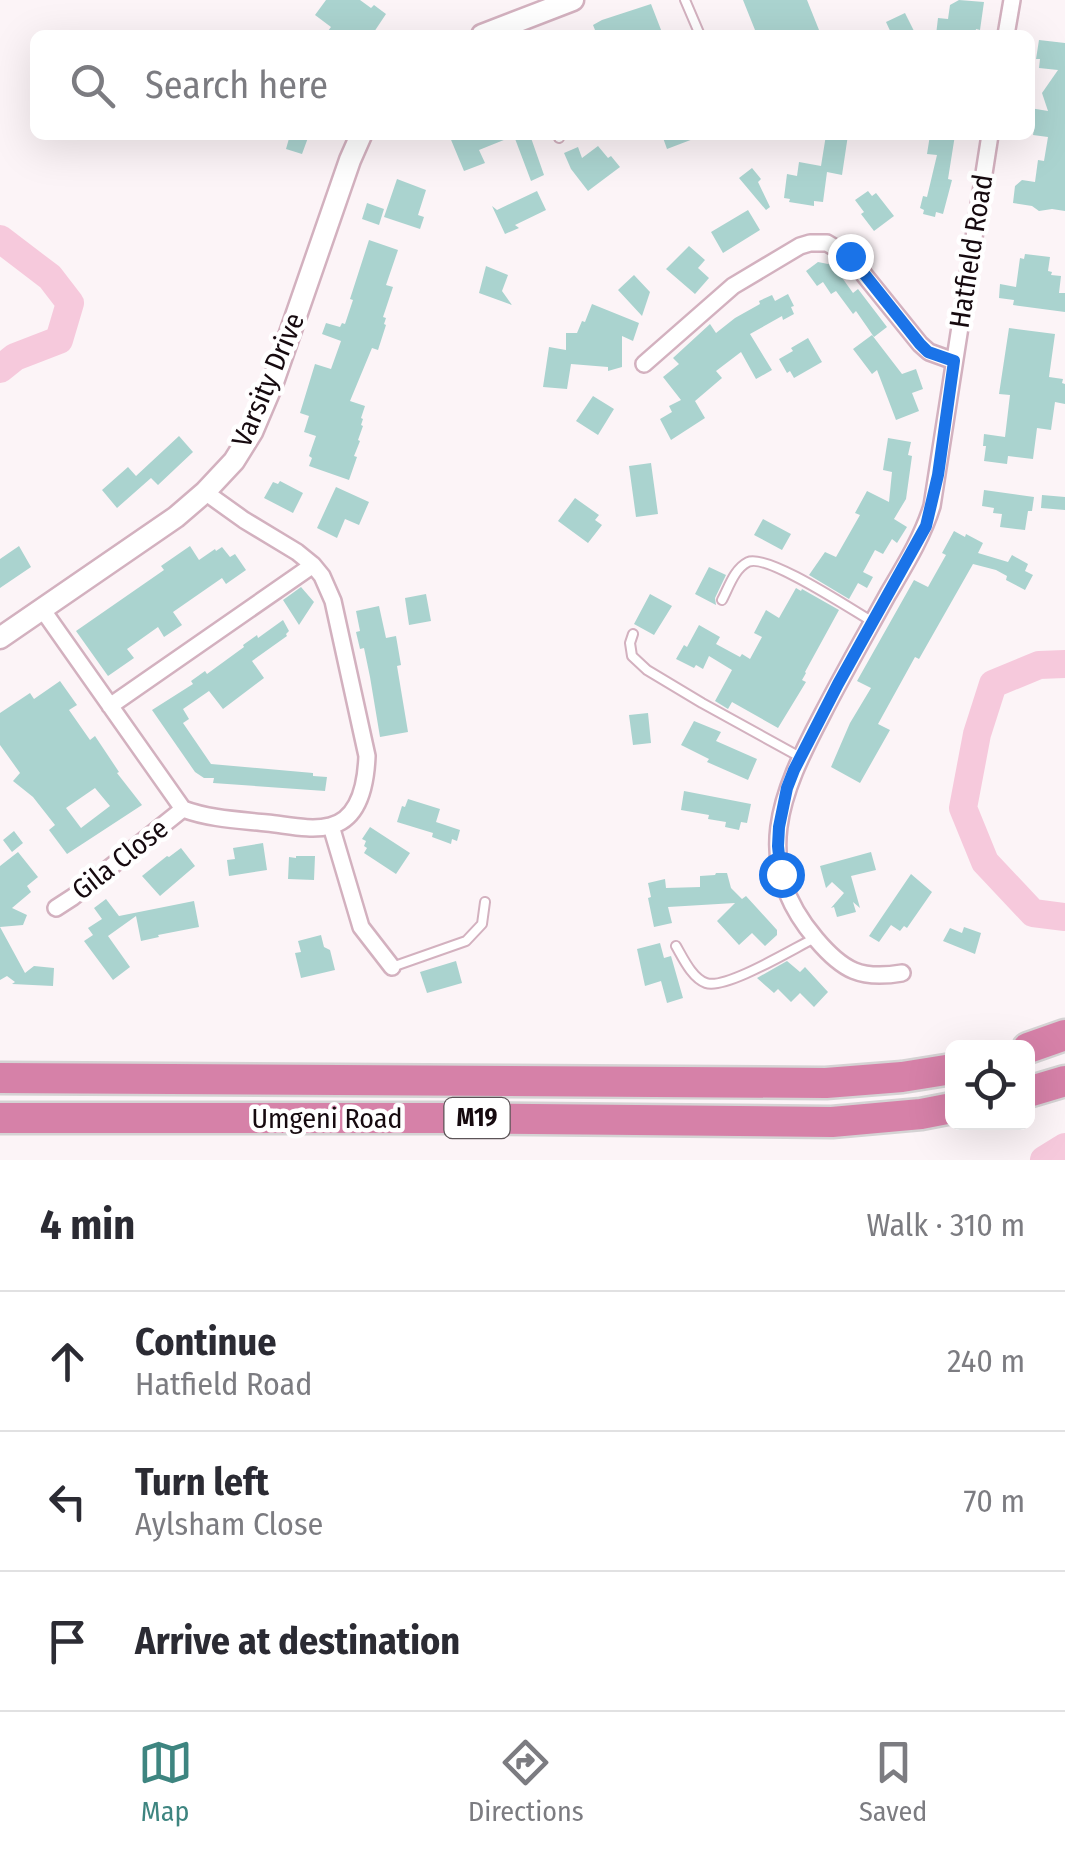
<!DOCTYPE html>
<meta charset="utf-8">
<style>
:root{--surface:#fff;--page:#f7f7f7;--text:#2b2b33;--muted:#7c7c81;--line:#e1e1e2;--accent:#3e8580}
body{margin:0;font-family:"Fira Sans Condensed",sans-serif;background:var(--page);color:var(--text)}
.controls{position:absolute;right:30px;bottom:30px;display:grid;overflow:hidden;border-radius:15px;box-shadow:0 10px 40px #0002}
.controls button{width:90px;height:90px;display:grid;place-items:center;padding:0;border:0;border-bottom:2px solid var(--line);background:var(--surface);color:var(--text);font:50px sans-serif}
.stop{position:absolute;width:30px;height:30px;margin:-22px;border:8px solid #1a73e8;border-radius:50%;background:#fff}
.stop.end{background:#1a73e8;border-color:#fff;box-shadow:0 2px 10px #0008}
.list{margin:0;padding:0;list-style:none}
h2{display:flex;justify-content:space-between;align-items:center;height:130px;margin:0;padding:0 40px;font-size:42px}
h2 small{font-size:32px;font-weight:400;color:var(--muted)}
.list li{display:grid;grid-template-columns:65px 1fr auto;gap:30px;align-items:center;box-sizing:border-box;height:140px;padding:0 40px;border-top:2px solid var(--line)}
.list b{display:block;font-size:38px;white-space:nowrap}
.list p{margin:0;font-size:32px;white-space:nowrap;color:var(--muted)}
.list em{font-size:32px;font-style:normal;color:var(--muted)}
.icon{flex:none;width:55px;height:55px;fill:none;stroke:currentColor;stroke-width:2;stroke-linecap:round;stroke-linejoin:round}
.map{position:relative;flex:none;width:1065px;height:1160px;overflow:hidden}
.search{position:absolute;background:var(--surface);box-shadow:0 10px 40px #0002;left:30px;right:30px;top:30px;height:110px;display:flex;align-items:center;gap:25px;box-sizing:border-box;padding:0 35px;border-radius:15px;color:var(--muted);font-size:38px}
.sheet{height:550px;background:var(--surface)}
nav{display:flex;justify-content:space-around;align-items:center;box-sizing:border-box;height:140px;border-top:2px solid var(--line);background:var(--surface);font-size:28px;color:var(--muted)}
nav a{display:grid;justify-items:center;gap:5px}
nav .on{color:var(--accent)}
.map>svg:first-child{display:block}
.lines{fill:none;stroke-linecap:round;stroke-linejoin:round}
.river{stroke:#f6c9dc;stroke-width:28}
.building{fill:#aad3cf;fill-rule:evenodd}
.service-casing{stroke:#d3b1bf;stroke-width:12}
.minor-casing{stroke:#d3b1bf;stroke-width:20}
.tertiary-casing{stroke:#d3b1bf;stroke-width:25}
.motorway-casing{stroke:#d5d3d4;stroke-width:35}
.service{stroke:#fff;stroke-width:8}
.minor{stroke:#fff;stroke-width:15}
.tertiary{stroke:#fff;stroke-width:20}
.motorway{stroke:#d681a8;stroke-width:30}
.route{stroke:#1a73e8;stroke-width:12}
.labels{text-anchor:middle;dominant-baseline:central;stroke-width:9;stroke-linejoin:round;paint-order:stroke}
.shield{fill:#fff;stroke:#5c5457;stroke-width:2.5}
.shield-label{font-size:25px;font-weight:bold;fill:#160a0f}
.street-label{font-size:28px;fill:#160a0f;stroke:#fff}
</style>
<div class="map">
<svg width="1065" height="1160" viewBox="0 0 1065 1160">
<rect width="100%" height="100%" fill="#fcf4f7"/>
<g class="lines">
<!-- river -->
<path class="river" d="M0 239 50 277 70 303 59 340 15 357 0 369
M1065 664 1039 665 993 684 977 734 963 808 985 862 1033 913 1065 917
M1044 1160 1065 1147"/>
</g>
<!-- building -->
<path class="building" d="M326 0H360L371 8 374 5 386 14 372 35H325L331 27 315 15Z
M743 0H807L821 35H757Z
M959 0 984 2 980 30 976 29 975 35H936L938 18 948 19 950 5Z
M651 4 663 35H597L593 25 602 20Z
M905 13 916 35H892L886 22Z
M1039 40 1065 43V211L1052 209 1039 211 1032 206 1013 203 1015 186 1022 180 1035 182 1038 160 1044 161 1048 137 1033 135 1035 122H1030V108L1048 111 1042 93 1058 70 1039 68 1040 59H1036Z
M290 135H309L302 154 286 149Z
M449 135H530L544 175 531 181 514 136 479 150 485 163 464 171Z
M662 135H701V136L667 149Z
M826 135H848L842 175 827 172 823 202 814 201V206L789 202 790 199 784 198 787 174 797 176 799 162 821 166Z
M930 135H955L948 179 952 180 943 214 936 212 935 217 923 214 924 210 920 208 923 196 927 197 937 155 927 154Z
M598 146 608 158 611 156 620 167 588 191 571 169 564 153 578 147 582 158Z
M752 168 761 179 758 182 770 207 766 210 739 178Z
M397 179 426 190 418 215 424 217 420 229 384 217Z
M537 191 546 210 515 225 519 228 505 234 492 206 497 210Z
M868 191 872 196 876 193 894 216 874 231 861 214 864 212 855 200Z
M367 203 384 209 379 225 362 219Z
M748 210 760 230 723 253 711 232Z
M369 240 398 250 386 285 393 287 383 317 386 318 384 324 386 325 378 350 372 348 350 401 365 406 361 418 363 419 361 425 363 426 358 440 360 441 354 456 357 457 349 480 309 466 312 458 309 456 316 436 304 432 309 416 300 413 315 364 331 369 341 341 322 334 326 323 340 327 342 323 345 324 353 300 350 299Z
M689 246 705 260 698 268 709 278 695 294 666 269Z
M1025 254 1050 257 1048 271 1052 272 1051 275 1061 276 1059 293H1065V312L1013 305 1014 300 999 298 1000 284 1016 287 1020 258 1024 259Z
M818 262 833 265 853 293 858 289 887 327 874 337 856 311 853 314 836 291 831 294 823 282 817 286 806 271Z
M486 266 508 275 502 291 512 305 479 293Z
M634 275 650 292 642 316 618 290Z
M788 294 794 306 791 307 794 314 783 320 782 316 750 334 772 370 756 379 741 352 716 371 722 378 695 401 705 418 671 440 660 419 672 412 669 406 681 400 663 377 679 364 673 358 710 324 716 333 735 318 760 304 759 301 772 295 775 301Z
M592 304 639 323 633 341 622 336V367L608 371V367L571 364 567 389 543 387 549 347 566 350V333H577L582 321 585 322Z
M1009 328 1055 334 1049 377 1063 379 1062 383 1065 384V404L1055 402 1051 430 1037 428 1033 459 1008 456 1007 464 984 461 986 446H983L984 434 1005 437 1010 395 999 394Z
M872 335 902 374 916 369 923 389 912 393 919 411 896 420 877 370 872 374 853 349Z
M808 338 822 362 794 378 790 371 787 373 779 359 793 351 791 348Z
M593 396 614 409 598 435 576 421Z
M179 436 193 452 158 485 151 478 117 508 102 490 128 467 136 476Z
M888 438 911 442 908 455 912 456 906 499 894 519 907 527 897 543 892 539 883 554 875 550 863 572 873 577 867 588 858 583 849 599 809 575 825 552 836 557 860 515 855 513 867 491 889 502 892 472 883 470Z
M651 463 658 514 636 517 629 466Z
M280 481 303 493 293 513 264 498 273 482 278 484Z
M336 487 369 502 359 525 345 519 337 538 317 528Z
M984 490 1034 497 1032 511H1028L1025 530 1000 527 1002 514 993 513 994 508 982 506Z
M1042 495 1065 497V510L1041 508Z
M575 498 599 515 595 520 602 525 588 543 558 521Z
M763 519 791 534 782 550 754 535Z
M954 531 965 537 966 534 983 543 978 553 1008 562 1012 555 1028 564 1025 571 1033 575 1025 590 1006 580 1007 576 996 570 973 564 919 659 915 657 878 724 890 730 860 783 831 767 850 723 871 688 857 681 914 580 928 587 946 555 942 553Z
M19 546 31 567 0 588V559Z
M190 546 199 560 215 549 216 551 222 547 230 557 235 554 246 570 226 584 222 578 173 612 182 625 164 637 158 627 127 649 134 658 108 676 76 631 164 570 161 566Z
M709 567 726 575 715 598 716 605 695 594Z
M301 587 314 602 299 625 283 600Z
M796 588 801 591 802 589 839 610 805 672 806 673 802 680 806 682 778 728 732 702 728 709 715 701 732 670 709 656 703 669 696 665 694 668 676 659 684 645 687 647 699 625 720 637 716 644 740 657 742 654 750 659 762 637 754 633 766 610 779 618Z
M426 594 431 621 409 625 405 598Z
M650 594 672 606 654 635 634 624Z
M379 606 386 638 396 636 401 665 397 666 408 732 380 737 370 677 364 648 360 649 356 632 360 631 356 611Z
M283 620 289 631 286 634 287 636 252 661 264 678 223 709 209 691 183 709 189 719 183 723 211 764 313 773V776L327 777 325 791 213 783 214 778H204L195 772 152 710 193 684 191 681 205 671 207 674 244 647 243 645 257 635 258 638Z
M60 681 77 705 69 710 90 740 95 736 119 772 117 773 142 805 67 854 49 830 55 825 33 797 13 781 20 773 0 745V713L30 693 34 699ZM95 788 110 806 81 828 66 808Z
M648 713 651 743 633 745 629 715Z
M694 721 721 732 716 741 757 759 748 780 707 762 709 759 681 745Z
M684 791 751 804 747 823 741 822 739 830 725 827 726 822 708 819 709 815 681 810Z
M408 799 440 809 436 822 460 830 457 841 452 839 451 844 432 837 433 833 397 822 402 806 405 807Z
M370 827 410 853 396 874 364 853 367 848 364 846 366 841 362 839Z
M14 831 23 843 12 852 3 840Z
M263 843 267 870 229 876 227 860 235 859 233 848Z
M181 848 195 866 160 896 142 876 167 856 169 857Z
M18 852 38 877 27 886 31 892 12 908 27 915 23 925 0 927 25 973 34 966 54 968 53 986 12 984 15 982 7 976 0 980V866Z
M871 852 876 870 851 876 860 908 853 902 856 912 837 917 834 907 831 908 844 893 832 882 826 888 820 866Z
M296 856H315L314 880 288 879 289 857 296 858Z
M716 873H727L731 888 742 899 746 896 777 930V935L765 946 752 933 739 945 717 921 735 903 668 907 672 923 654 927 648 898 651 897 648 883 665 879 666 888 700 887V876L715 875Z
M911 874 932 892 907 928 904 926 900 931 891 925 879 942 869 936Z
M106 899 119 916 194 901 199 927 158 935 159 937 141 941 136 916 108 936 130 967 113 980 84 941 93 935 88 928 102 919 94 908Z
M964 927 981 933 975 954 943 941 950 928 962 933Z
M321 935 324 947 330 950 335 970 301 978 295 953 301 952 298 941Z
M660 943 664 958 671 956 683 998 667 1003 661 981 645 986 637 949Z
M456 961 462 983 427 993 420 972Z
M787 961 800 972 805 967 828 992 814 1007 800 993 791 1002 778 989 774 993 757 978Z"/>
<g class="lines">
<!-- service casing -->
<g class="service-casing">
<path id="service" d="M685 0 700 35
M558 135 559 138
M722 600C729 587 734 569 748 562 767 553 852 610 873 622
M633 634 630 643 632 656 647 670 702 703 800 757
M676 946C683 958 692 978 706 983 726 990 794 948 815 938
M392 967 466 941 482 924 485 902"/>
</g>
<!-- minor casing -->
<g class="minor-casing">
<path id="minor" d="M1006 35 1012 0
M644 364 733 286 800 246 810 243H827L849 256 920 344 929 352 954 361
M42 609 183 809C210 819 239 820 267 823 287 825 311 831 330 826 360 819 366 782 367 756L333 601 322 576 313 565 297 552 244 520 205 492
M110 706 313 565
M331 826 361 927 392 967
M56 908 73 897 183 809
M902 973C861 980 843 971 816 939 750 862 781 793 822 715 843 674 866 634 888 594 905 565 922 538 932 506L990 135"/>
</g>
<!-- tertiary casing -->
<g class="tertiary-casing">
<path id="tertiary" d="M482 35 573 0
M0 638 176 517 205 492 234 461 252 432 272 385 350 160 361 135"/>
</g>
<!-- motorway casing -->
<g class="motorway-casing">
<path id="motorway" d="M1028 1048 1065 1035
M0 1078 826 1083 902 1077 952 1069
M1028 1092 1065 1081
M0 1118H437L832 1122 921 1114 952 1108"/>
</g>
<!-- service -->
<use href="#service" class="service"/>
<!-- minor -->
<use href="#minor" class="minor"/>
<!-- tertiary -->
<use href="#tertiary" class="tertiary"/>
<!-- motorway -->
<use href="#motorway" class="motorway"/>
</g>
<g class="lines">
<!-- route -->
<path class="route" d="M781 874 778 846 779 827 787 788 794 770 838 684 926 526 938 475 954 361 928 352 920 344 850 256"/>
</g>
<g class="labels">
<!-- shield labels -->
<rect class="shield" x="444.5" y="1098" width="65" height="40" rx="8"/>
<g class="shield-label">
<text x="477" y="1118">M19</text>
</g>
<!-- street labels -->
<g class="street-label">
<text transform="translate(971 251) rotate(-81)">Hatfield Road</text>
<text transform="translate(268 380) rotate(-67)">Varsity Drive</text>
<text transform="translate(120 859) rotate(-38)">Gila Close</text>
<text x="327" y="1118">Umgeni Road</text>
</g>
</g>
</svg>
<div class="controls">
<button><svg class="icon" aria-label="locate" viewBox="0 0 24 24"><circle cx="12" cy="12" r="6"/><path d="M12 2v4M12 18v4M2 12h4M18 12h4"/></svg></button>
</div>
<div class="stop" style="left:781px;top:874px"></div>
<div class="stop end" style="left:850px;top:256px"></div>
<div class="search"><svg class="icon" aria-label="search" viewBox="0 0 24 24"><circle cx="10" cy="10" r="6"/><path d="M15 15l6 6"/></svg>Search here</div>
</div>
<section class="sheet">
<h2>4 min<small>Walk · 310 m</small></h2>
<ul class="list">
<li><svg class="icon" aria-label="ahead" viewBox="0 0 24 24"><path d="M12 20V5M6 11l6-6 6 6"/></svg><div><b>Continue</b><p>Hatfield Road</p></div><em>240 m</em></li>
<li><svg class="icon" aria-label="left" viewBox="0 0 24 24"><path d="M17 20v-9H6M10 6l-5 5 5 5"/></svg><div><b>Turn left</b><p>Aylsham Close</p></div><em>70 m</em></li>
<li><svg class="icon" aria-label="arrive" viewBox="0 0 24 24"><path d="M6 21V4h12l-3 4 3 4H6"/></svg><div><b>Arrive at destination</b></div></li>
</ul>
</section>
<nav>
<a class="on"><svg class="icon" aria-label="map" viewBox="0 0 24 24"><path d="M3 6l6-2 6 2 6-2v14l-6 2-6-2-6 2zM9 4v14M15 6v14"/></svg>Map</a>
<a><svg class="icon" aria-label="directions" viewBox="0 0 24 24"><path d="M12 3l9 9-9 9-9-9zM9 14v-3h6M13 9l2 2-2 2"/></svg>Directions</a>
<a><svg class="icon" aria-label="saved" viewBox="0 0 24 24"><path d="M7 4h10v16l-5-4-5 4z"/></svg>Saved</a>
</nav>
